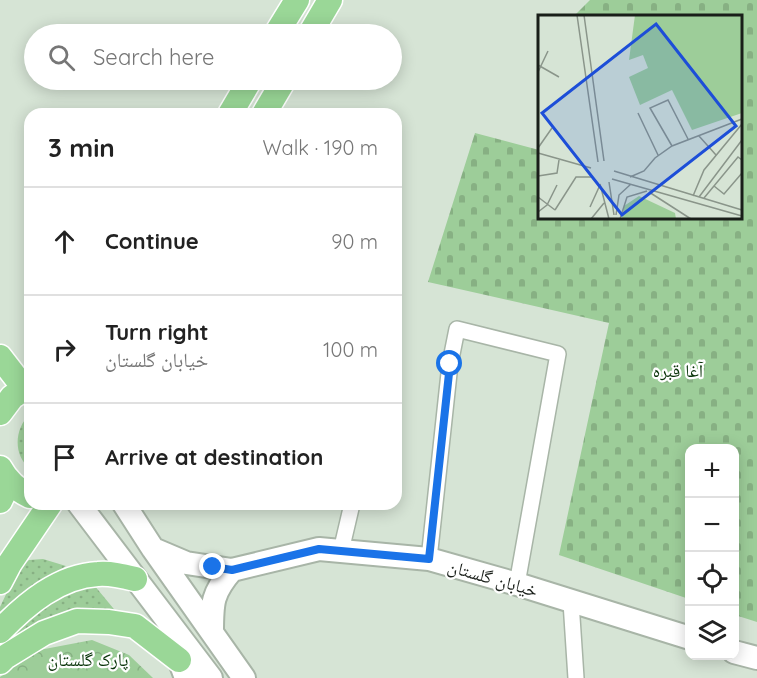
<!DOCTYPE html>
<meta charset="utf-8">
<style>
:root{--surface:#fff;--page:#f2f2f2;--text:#222;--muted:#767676;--line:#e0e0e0}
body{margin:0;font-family:Quicksand,"Noto Naskh Arabic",sans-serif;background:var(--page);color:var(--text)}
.controls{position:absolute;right:18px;bottom:18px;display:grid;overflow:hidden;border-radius:12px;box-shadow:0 3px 15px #0003}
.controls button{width:54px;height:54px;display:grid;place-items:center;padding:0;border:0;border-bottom:2px solid var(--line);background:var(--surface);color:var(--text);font:30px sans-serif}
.stop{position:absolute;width:18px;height:18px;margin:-14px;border:4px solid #1a73e8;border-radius:50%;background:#fff}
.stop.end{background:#1a73e8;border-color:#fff;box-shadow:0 2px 6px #0008}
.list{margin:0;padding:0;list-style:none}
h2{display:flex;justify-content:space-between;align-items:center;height:78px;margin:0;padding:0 24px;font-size:26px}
h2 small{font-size:20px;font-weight:400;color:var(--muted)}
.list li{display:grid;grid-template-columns:39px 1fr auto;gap:18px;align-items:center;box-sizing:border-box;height:108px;padding:0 24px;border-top:2px solid var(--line)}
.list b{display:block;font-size:22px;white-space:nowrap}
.list p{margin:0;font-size:20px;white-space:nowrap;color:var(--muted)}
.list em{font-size:20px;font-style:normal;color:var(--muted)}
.icon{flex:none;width:33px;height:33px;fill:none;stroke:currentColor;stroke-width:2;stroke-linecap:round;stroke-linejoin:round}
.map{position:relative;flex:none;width:757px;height:678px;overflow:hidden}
.search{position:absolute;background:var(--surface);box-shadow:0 3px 15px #0003;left:24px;top:24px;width:378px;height:66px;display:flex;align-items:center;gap:15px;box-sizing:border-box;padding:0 21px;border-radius:33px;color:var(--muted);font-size:22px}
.panel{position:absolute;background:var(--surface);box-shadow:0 3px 15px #0003;left:24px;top:108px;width:378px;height:402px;border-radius:18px}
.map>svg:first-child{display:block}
.grass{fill:url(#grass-dots)}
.cemetery{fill:url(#cemetery-stones)}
.park{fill:url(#park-crowns)}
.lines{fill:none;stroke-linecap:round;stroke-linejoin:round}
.street-casing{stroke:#a8b5a7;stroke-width:18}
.secondary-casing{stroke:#a8b5a7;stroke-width:26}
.primary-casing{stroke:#fff;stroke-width:27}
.street{stroke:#fff;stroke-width:15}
.secondary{stroke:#fff;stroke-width:22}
.primary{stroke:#9ad797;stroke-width:24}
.route{stroke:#1a73e8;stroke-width:8}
.labels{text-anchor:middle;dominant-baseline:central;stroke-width:4.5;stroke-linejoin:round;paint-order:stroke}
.park-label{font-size:18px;fill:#083308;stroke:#fff}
.street-label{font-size:18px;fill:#191e19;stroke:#fff}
.inset-road{fill:none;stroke:#8a958a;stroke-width:1.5}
.view{fill:#1d4ed8;fill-opacity:0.15;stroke:#1d4ed8;stroke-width:3}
.inset-edge{fill:none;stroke:#191e19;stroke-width:3}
</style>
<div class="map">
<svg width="757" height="678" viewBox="0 0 757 678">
<defs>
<pattern id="grass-dots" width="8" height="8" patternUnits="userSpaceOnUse" patternTransform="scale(1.5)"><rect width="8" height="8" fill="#9dcd99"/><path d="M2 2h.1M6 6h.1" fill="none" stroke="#87b083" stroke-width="1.8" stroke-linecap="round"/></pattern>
<pattern id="cemetery-stones" width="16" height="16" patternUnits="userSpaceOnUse" patternTransform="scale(1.5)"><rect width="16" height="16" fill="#9dcd99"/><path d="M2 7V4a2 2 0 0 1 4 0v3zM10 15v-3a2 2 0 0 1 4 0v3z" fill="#87b083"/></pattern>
<pattern id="park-crowns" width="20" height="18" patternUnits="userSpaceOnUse" patternTransform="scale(1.5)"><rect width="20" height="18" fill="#9dcd99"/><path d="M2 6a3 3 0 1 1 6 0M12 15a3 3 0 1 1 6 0" fill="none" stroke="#87b083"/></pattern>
</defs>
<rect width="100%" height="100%" fill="#d6e4d5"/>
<!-- grass -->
<path class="grass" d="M30 414V469C13 455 14 429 30 414Z
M43 559 66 566 24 592 0 621V607L18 569 29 560Z
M94 585 118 614 88 612 51 617 0 645 1 638 73 588Z"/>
<!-- cemetery -->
<path class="cemetery" d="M590 0H757V622L735 615 734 448H690L689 599 559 555 609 323 428 282 475 133 539 150 540 218H740V16H574Z"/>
<!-- park -->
<path class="park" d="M92 640 129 655 153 678H0V677L34 651Z"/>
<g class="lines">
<!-- street casing -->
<g class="street-casing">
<path id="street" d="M341 551 352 504
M429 559 450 364 457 329 558 354 517 584
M571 602 576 678"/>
</g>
<!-- secondary casing -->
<g class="secondary-casing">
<path id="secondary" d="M79 504 211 678
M124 504 153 549 244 678
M153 549 186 563 232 570 319 549 429 559 517 584 690 638
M212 632C212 603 212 593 232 570
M173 643 186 678
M734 652 757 658"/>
</g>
<!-- primary casing -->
<g class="primary-casing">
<path id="primary" d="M276 34 297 0
M310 34 330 0
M230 114 250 80
M264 114 284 80
M0 357 24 388
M0 413 12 397 30 385
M0 468C7 481 17 490 30 496
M0 501 9 482
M0 582 10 563 50 504
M0 631C26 604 59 576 98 574 111 573 123 576 135 579
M0 662 5 657 44 633 77 621 109 622 135 626 179 660"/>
</g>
<!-- street -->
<use href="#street" class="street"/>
<!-- secondary -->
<use href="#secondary" class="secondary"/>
<!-- primary -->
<use href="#primary" class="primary"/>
</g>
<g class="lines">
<!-- route -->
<path class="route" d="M213 567 232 570 319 549 429 559 450 364"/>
</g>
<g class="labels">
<!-- park labels -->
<g class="park-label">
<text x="678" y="370">آغا قبره</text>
<text x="88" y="659">پارک گلستان</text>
</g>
<!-- street labels -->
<g class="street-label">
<text transform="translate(493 578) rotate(16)">خیابان گلستان</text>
</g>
</g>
<!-- overview -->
<g transform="translate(538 15)">
<rect width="204" height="204" fill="#d6e4d5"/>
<path d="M97 0H204V98L154 115 134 75 102 90 91 62 110 53 105 40 91 45Z" fill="#9dcd99"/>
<path d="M101 181 137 198 138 204H84L86 191Z" fill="#9dcd99"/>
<path class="inset-road" d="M39 0 60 147M46 0 66 146M0 50 21 62M0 57 10 36M100 98 120 140M161 121 178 140M134 131 112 93 130 85 150 124M0 133 14 113M0 138 53 153M76 156 204 195M0 161 19 158 21 145M92 162 106 156 117 143 134 131 204 104M74 164 204 201M71 167 76 200M62 169 71 204M176 171 186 179 204 158M111 177 153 204M155 181 166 155 204 109M0 182 17 195M161 182 204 125M166 183 200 142 204 145M52 192 62 170M17 195 38 162H53M0 197 9 190 19 170M78 200 81 180 93 169M53 204 66 188M82 204 89 182 109 176"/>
<path class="view" d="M118 9 198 111 84 200 4 98Z"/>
<rect width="204" height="204" class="inset-edge"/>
</g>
</svg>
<div class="controls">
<button>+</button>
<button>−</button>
<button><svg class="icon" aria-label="locate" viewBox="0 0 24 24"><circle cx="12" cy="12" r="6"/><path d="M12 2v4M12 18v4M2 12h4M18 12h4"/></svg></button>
<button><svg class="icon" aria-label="layers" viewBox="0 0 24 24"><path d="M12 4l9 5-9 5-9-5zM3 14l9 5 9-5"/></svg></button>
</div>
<div class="stop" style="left:450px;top:364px"></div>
<div class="stop end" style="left:213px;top:567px"></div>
<div class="search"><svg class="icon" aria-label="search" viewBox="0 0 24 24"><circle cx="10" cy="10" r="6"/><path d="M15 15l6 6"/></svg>Search here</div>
<section class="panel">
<h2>3 min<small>Walk · 190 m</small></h2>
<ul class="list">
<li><svg class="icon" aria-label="ahead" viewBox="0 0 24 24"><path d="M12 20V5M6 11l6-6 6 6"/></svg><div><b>Continue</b></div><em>90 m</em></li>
<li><svg class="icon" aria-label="right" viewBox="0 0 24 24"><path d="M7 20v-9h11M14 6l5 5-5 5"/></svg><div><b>Turn right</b><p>خیابان گلستان</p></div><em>100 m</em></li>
<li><svg class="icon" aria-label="arrive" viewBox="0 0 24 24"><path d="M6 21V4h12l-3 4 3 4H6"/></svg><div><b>Arrive at destination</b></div></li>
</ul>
</section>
</div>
